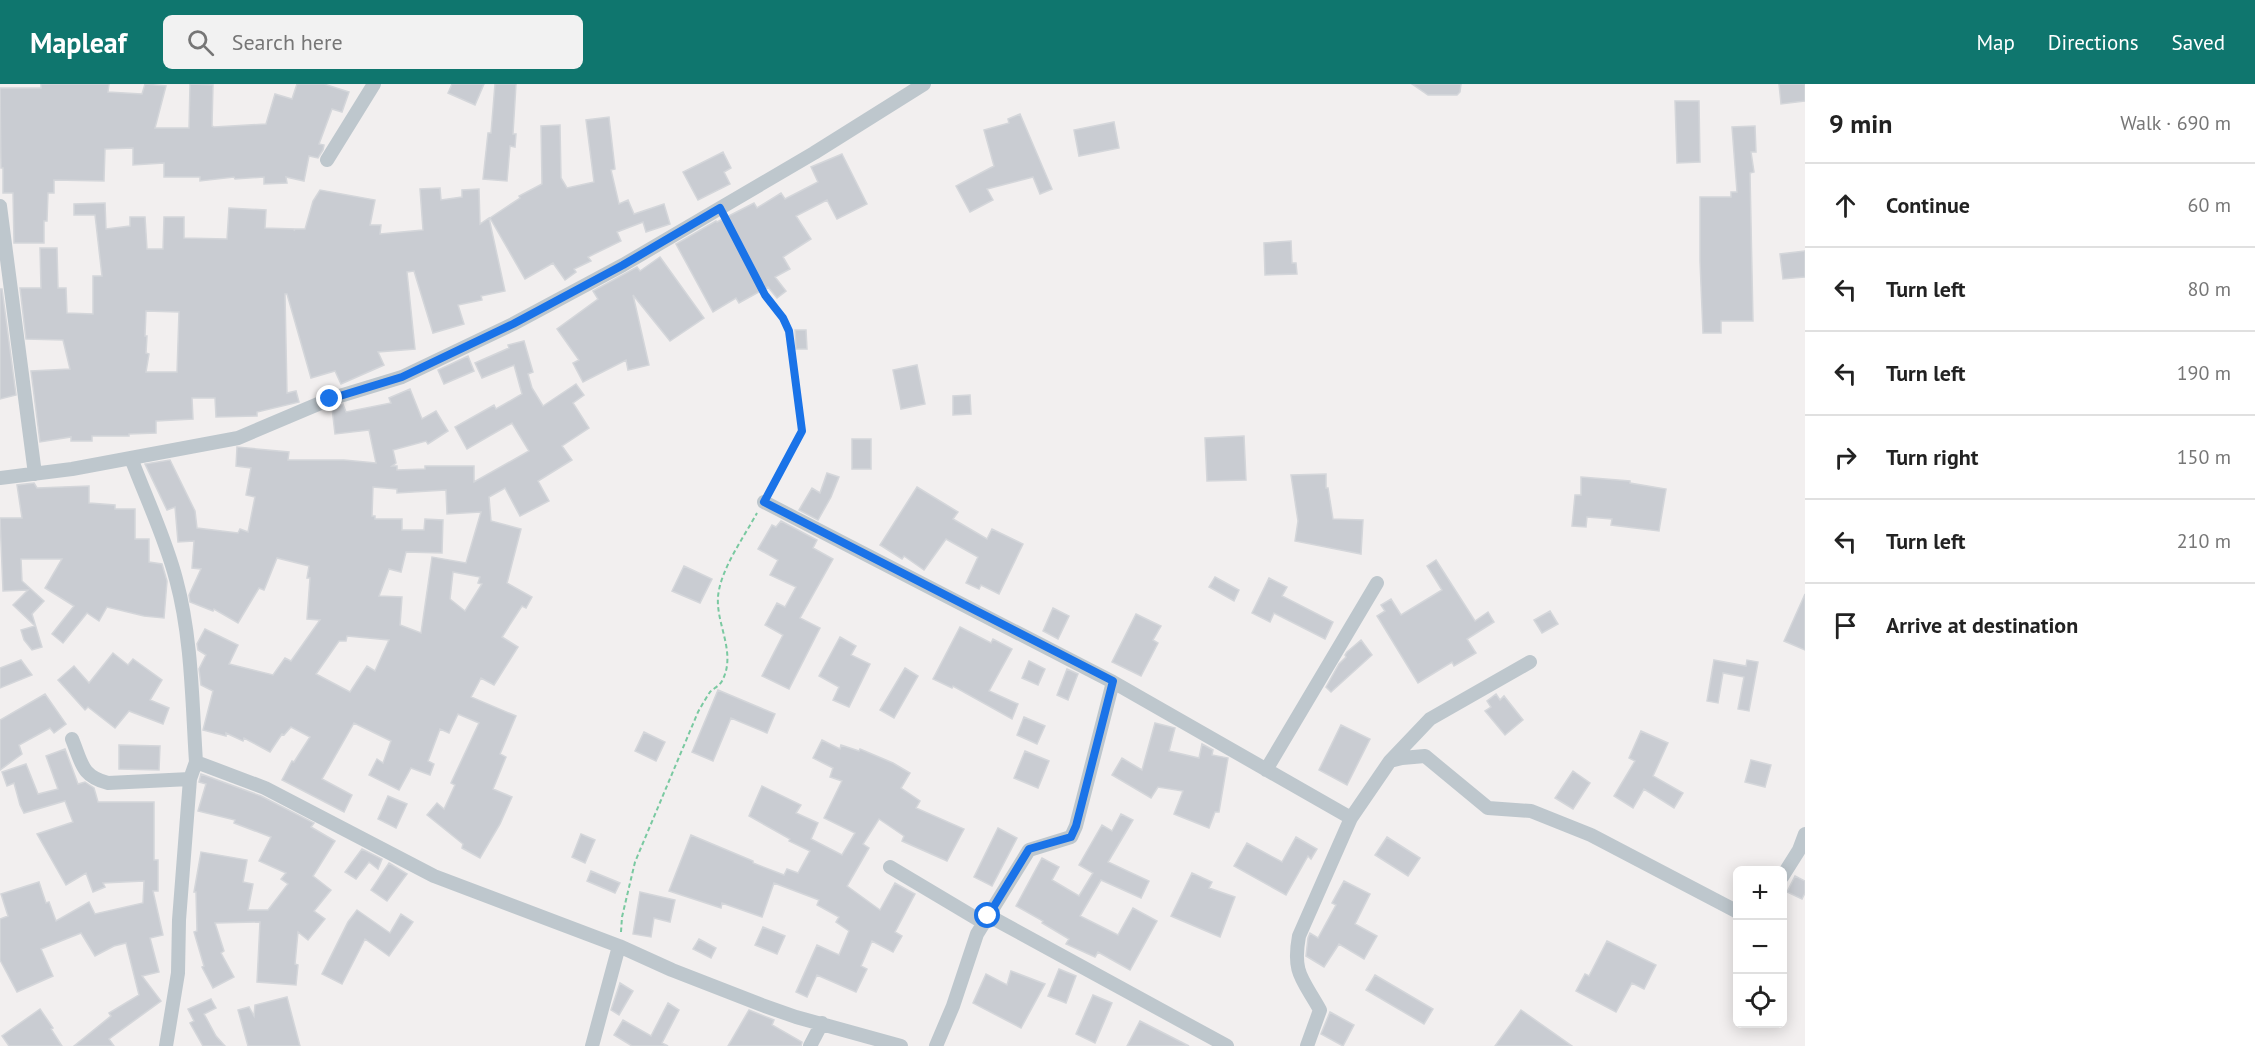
<!DOCTYPE html>
<meta charset="utf-8">
<style>
:root{--surface:#fff;--page:#f2f2f2;--text:#222;--muted:#767676;--line:#e0e0e0;--accent:#0f766e}
body{margin:0;font-family:"PT Sans",sans-serif;background:var(--page);color:var(--text)}
.controls{position:absolute;right:18px;bottom:18px;display:grid;overflow:hidden;border-radius:9px;box-shadow:0 3px 15px #0003}
.controls button{width:54px;height:54px;display:grid;place-items:center;padding:0;border:0;border-bottom:2px solid var(--line);background:var(--surface);color:var(--text);font:30px sans-serif}
.stop{position:absolute;width:18px;height:18px;margin:-14px;border:4px solid #1a73e8;border-radius:50%;background:#fff}
.stop.end{background:#1a73e8;border-color:#fff;box-shadow:0 2px 6px #0008}
.list{margin:0;padding:0;list-style:none}
h2{display:flex;justify-content:space-between;align-items:center;height:78px;margin:0;padding:0 24px;font-size:26px}
h2 small{font-size:20px;font-weight:400;color:var(--muted)}
.list li{display:grid;grid-template-columns:39px 1fr auto;gap:18px;align-items:center;box-sizing:border-box;height:84px;padding:0 24px;border-top:2px solid var(--line)}
.list b{display:block;font-size:22px;white-space:nowrap}
.list em{font-size:20px;font-style:normal;color:var(--muted)}
.icon{flex:none;width:33px;height:33px;fill:none;stroke:currentColor;stroke-width:2;stroke-linecap:round;stroke-linejoin:round}
.map{position:relative;flex:none;width:1805px;height:962px;overflow:hidden}
header{display:flex;align-items:center;gap:36px;box-sizing:border-box;height:84px;padding:0 30px;background:var(--accent);color:#fff}
header strong{font-size:28px}
nav{display:flex;gap:33px;margin-inline-start:auto;font-size:21px}
.search{width:420px;height:54px;background:var(--page);display:flex;align-items:center;gap:15px;box-sizing:border-box;padding:0 21px;border-radius:9px;color:var(--muted);font-size:22px}
main{display:flex}
aside{flex:1;background:var(--surface)}
.map>svg:first-child{display:block}
.building{fill:#c9ccd2;stroke:#d4d6da;stroke-width:1.5;fill-rule:evenodd}
.lines{fill:none;stroke-linecap:round;stroke-linejoin:round}
.path{stroke:#7ac9a1;stroke-width:2;stroke-dasharray:4.5 3;stroke-linecap:butt}
.street{stroke:#bec7cd;stroke-width:14}
.route{stroke:#1a73e8;stroke-width:8}
</style>
<header>
<strong>Mapleaf</strong>
<div class="search"><svg class="icon" aria-label="search" viewBox="0 0 24 24"><circle cx="10" cy="10" r="6"/><path d="M15 15l6 6"/></svg>Search here</div>
<nav><a>Map</a><a>Directions</a><a>Saved</a></nav>
</header>
<main>
<div class="map">
<svg width="1805" height="962" viewBox="0 0 1805 962">
<rect width="100%" height="100%" fill="#f2efef"/>
<!-- building -->
<path class="building" d="M41 0H109L108 8 142 10 145 0 166 2 155 44H189L190 0 213 1 212 42 214 43 266 40 275 10 292 15 297 0H324L349 8 342 28 332 25 319 60 324 61 323 66 318 74 309 72 304 97 286 93 287 99 264 100V93L235 95 234 93 200 97V93H164V79L133 81V64L105 65 104 97 54 96V109H48L47 137H44V159H14L13 109H3V84H1L0 4H41Z
M452 0H484L475 21 448 9Z
M495 0H516L513 50H516L515 63 510 62 507 97 483 95 488 49H491Z
M1412 0H1461L1460 8 1457 11H1428Z
M1779 0H1805V17L1781 20Z
M1675 17H1699L1700 78 1677 79Z
M1020 30 1052 105 1040 110 1033 93 987 105 993 116 970 128 956 102 994 82 984 46 1009 39 1008 35Z
M609 33 615 85 611 86 619 120 628 116 634 130 664 120 670 140 646 148 643 138 617 148 621 157 588 173 591 177 574 185 576 188 565 196 553 179 525 195 490 134 520 114 519 112 542 100 541 42 560 41 561 94 567 104 594 98 586 36Z
M1114 38 1119 64 1079 72 1074 46Z
M1755 42 1756 68H1751L1754 88 1750 89 1753 237H1721V249H1703L1700 177V113H1731V108H1737L1732 43Z
M723 68 731 84 724 88 730 100 698 116 683 88Z
M842 70 867 120 837 135 827 116 796 132 811 155 783 173 790 185 775 193 786 207 777 214 768 203 739 219 736 214 713 228 676 160 716 137 717 138 754 119 757 124 781 109 785 115 818 98 811 83Z
M440 104 441 116 462 113V106L479 105 480 140 489 134 505 207 481 212 482 216 458 221 464 240 433 249 414 187 407 188 415 265 378 268 384 281 341 300 335 287 311 294 287 210H285L287 309 296 307 299 318 257 328V332L216 333 215 314H192L193 335 156 337V349L129 350V352H92V357H71V353L40 358 31 287 70 285 63 256 26 255 20 204H41L40 164H57L58 204H66L67 229 93 230V192H102L95 131H74V120L105 119 106 145 130 142V133H145L147 165H163L164 133H184V154L227 155 229 124 266 126 265 144 295 145 294 147 295 145H305L313 117 320 106 375 116 370 141H381L380 150 423 146 420 105ZM146 227 179 228 177 288H146L149 270 146 269 147 252H145Z
M1291 157 1292 179H1296L1297 190 1265 191 1264 159Z
M1805 167V193L1783 195 1780 170Z
M660 173 704 234 670 257 633 211 649 281 628 286 626 276 583 298 573 279 579 276 557 245 598 215 593 207 637 183 640 187Z
M0 205H2L16 311 0 315Z
M795 246H806L807 265H796Z
M524 257 533 288 528 290 532 304 543 322 576 300 584 311 573 319 589 344 562 362 572 376 538 397 549 417 520 432 505 404 489 413 491 437 521 445 507 499 532 513 526 524 522 522 502 553 518 563 494 601 481 594 471 613 516 632 500 670 506 673 493 705 512 713 500 740 480 774 462 764 463 760 427 731 437 719 444 725 455 701 451 699 479 639 458 630 449 649 440 645 428 677 434 680 430 691 411 684 399 706 369 691 377 675 383 679 391 657 354 639 322 695 352 711 344 728 282 696 292 677 294 678 310 653 291 643 284 651 282 650 270 668 244 654 243 657 226 649V652L203 646 213 607 201 601 199 585 206 571 198 566 197 560 205 545 238 561 229 580 273 591 285 574 291 577 320 536 307 535 310 494H307L309 482 277 474 264 506 259 504 238 539 214 525 213 527 190 518 189 511 201 485 192 484 194 457 178 458 175 423 167 426 145 380 170 376 195 427 197 444 238 449 240 445 248 448 255 413 246 411 251 384 236 382 237 363 289 368 288 376H344L376 379 369 346 335 350 332 324 343 320 346 328 391 319 389 314 410 305 422 335 436 327 448 347 428 360 426 357 393 366 396 379 392 382H397V386L425 385V382H474V398L529 367 512 339 467 365 455 343 494 321 496 325 522 310 514 281 482 294 475 279 509 264 508 261ZM373 403 397 405V409L446 406 447 430 481 428 466 479 432 473 421 549 400 541 402 513 379 512 389 485 401 488 406 468 442 469 443 436 425 435 424 446H402V435H375V432H372ZM453 488 480 493 478 499 482 500 465 527 450 515ZM347 552 389 556 375 587 367 582 350 608 316 590 339 557H346Z
M468 272 474 287 444 300 438 286Z
M917 281 925 320 901 325 893 286Z
M970 311 971 330 953 331V312Z
M1244 352 1246 396 1207 397 1205 354Z
M852 355H871V385H852Z
M827 389 839 393 831 413 818 436 799 426 812 404 820 409Z
M1326 390V404H1328L1333 435 1363 436 1361 470 1295 457 1298 437 1291 391Z
M1581 393 1630 397V399L1666 405 1659 447 1611 441 1612 435 1587 433 1586 443 1572 442 1575 411H1581Z
M34 399 37 404 89 402V419L115 421V425H135V455H149V478L162 480 167 497 164 534 144 532 107 523 99 537 87 529 63 559 52 550 74 522 45 504 62 475H21L22 497 44 517 32 530 42 563 32 566 24 556 21 546 35 542 13 521 28 506 3 507 0 434H22L17 401Z
M917 403 958 428 953 435 987 455 992 445 1023 460 999 510 981 501 979 505 966 499 978 473 946 455 924 486 904 472 902 475 880 461Z
M781 437 817 456 813 464 833 475 800 534 820 544 789 605 762 592 783 551 765 541 777 519 785 523 796 503 770 491 778 476 758 465 772 441 776 443Z
M1436 476 1475 537 1488 528 1494 538 1467 555 1476 569 1454 582 1452 578 1418 599 1377 532 1385 527 1381 521 1391 515 1401 531 1442 506 1427 482Z
M684 482 712 495 700 519 672 507Z
M1215 493 1239 506 1234 517 1209 503Z
M1269 494 1287 503 1282 512 1333 538 1325 555 1274 529 1270 538 1252 529Z
M1805 510V566L1784 557Z
M1053 524 1069 532 1058 555 1043 547Z
M1550 527 1558 540 1542 549 1534 536Z
M1136 530 1161 542 1153 556 1158 559 1141 592 1112 578Z
M960 543 991 559 993 555 1012 565 989 607 1018 620 1012 635 953 602 952 604 933 595Z
M840 553 856 562 851 571 870 580 849 623 833 616 839 603 819 592Z
M1361 556 1372 571 1331 608 1326 603 1339 580 1346 573 1345 571 1347 568Z
M113 569 128 581 133 575 162 596 150 616 169 624 163 640 129 627 115 644 88 623 85 626 58 596 74 582 89 599Z
M21 576 32 591 0 604V584Z
M1714 576 1746 582 1747 576 1758 578 1749 627 1738 625 1744 593 1723 589 1718 619 1707 617Z
M1029 577 1045 585 1038 601 1022 594Z
M905 584 918 592 894 634 880 626Z
M1067 585 1078 590 1068 616 1057 611Z
M718 606 775 630 767 649 731 634 713 677 692 668Z
M45 610 66 640 54 649 50 644 19 661 22 670 0 686V636Z
M1496 610 1500 616 1504 612 1523 636 1505 651 1485 627 1491 623 1487 617Z
M1024 633 1045 642 1037 660 1017 651Z
M1155 639 1175 644 1169 667 1199 674 1202 660 1213 666 1212 671 1228 674 1219 728H1215L1209 744 1174 730 1183 707 1158 703 1151 714 1112 691 1122 674 1142 686Z
M1341 641 1370 655 1347 701 1319 686Z
M1641 647 1668 659 1653 692 1683 709 1674 724 1644 705 1633 724 1614 712 1635 677 1629 674Z
M644 648 665 658 656 677 635 667Z
M822 656 840 665 841 661 859 667 860 665 893 679 910 689 901 704 920 717 916 724 964 745 947 777 902 757 904 752 879 735 863 760 869 764 847 802 880 826 895 799 915 810 895 848 902 852 893 868 872 857 861 882 867 885 856 908 817 891 807 913 796 908 817 861 839 871 849 847 836 838 839 833 817 821 819 816 774 799 762 833 722 819 721 824 669 807 691 751 753 777V779L784 791 787 785 798 789 810 767 789 757 790 755 749 732 762 702 801 721 796 729 818 739 811 755 842 771 855 749 824 734 842 697 830 693 833 684 813 674Z
M119 661 160 662 159 686 119 685Z
M65 665 78 700 85 698 94 704 98 718H154V776H158V807H153L163 851 150 854 159 888 142 892 161 917 109 955 114 962H74L111 932 109 929 139 911 126 859 114 862 95 872 81 849 41 865 53 892 17 908 0 876V835L8 832 1 810 39 798 46 819 49 818 56 837 89 818 95 830 143 819 144 797 103 799 105 803 93 808 86 789 66 801 37 750 73 738 65 717 24 729 20 721 14 699 7 702 2 688 26 680 38 710 58 705 46 672Z
M1025 667 1049 677 1038 704 1014 694Z
M1751 676 1771 681 1765 703 1745 698Z
M1573 687 1590 699 1573 725 1555 714Z
M201 690 261 712 314 739 311 743 335 757 313 792 331 806 314 827 325 835 308 856 298 848 295 880 298 881 296 901 257 898 260 838 215 839 224 867 221 869 234 893 213 904 202 883 204 882 194 848 197 847 196 808H194L201 768 247 776 243 798 253 800 248 826H268L288 800 281 795 286 789 259 777 271 753 234 739 235 736 198 727 206 700 199 698Z
M388 712 407 720 396 744 378 735Z
M1121 730 1133 736 1108 778 1149 797 1141 814 1101 796 1080 832 1118 851 1133 824 1157 837 1130 886 1098 868 1095 873 1066 860 1069 855 1042 839 1043 837 1016 822 1042 774 1059 783 1052 796 1079 812 1093 789 1079 781 1102 741 1112 747Z
M998 744 1017 754 992 802 974 793Z
M581 750 595 756 585 779 572 773Z
M1296 753 1317 765 1311 775 1308 772 1286 811 1234 782 1247 759 1282 778Z
M1387 753 1420 774 1408 792 1375 771Z
M362 765 382 775 378 785 369 778 356 795 345 788Z
M389 779 407 790 387 817 371 806Z
M591 787 620 799 615 809 587 797Z
M1192 789 1212 798 1209 804 1235 813 1220 853 1171 832Z
M1795 792 1805 797V809L1802 815 1787 808Z
M1344 797 1370 810 1355 840 1377 852 1364 875 1339 860 1324 883 1306 872 1308 854 1310 849 1318 854 1336 821 1332 819Z
M640 808 675 816 670 838 654 834 651 853 633 850Z
M357 826 390 849 401 830 413 838 389 872 365 855 342 900 322 890 348 838Z
M763 843 785 852 777 870 755 861Z
M699 855 716 864 711 874 693 865Z
M1607 857 1656 881 1644 905 1632 899 1616 928 1576 907 1585 890 1589 892Z
M1059 885 1076 892 1066 919 1048 912Z
M1011 887 1045 900 1021 944 973 919 986 890 1007 901Z
M1375 891 1433 925 1424 940 1366 906Z
M620 899 633 907 619 931 611 926Z
M1093 911 1112 919 1095 959 1076 950Z
M287 913 300 962H248L238 926 249 923 254 932 255 921Z
M211 915 216 924 204 930 216 952 225 962H203L190 939 194 937 188 925Z
M668 919 679 926 662 959 668 962H632L614 951 623 936 651 952Z
M40 925 53 944 51 945 62 962H9L2 952Z
M749 926 774 936 772 941 802 958 801 962H728Z
M1521 926 1572 962H1495Z
M1330 928 1354 941 1343 962 1321 950Z
M1140 937 1189 962H1127Z"/>
<g class="lines">
<!-- path -->
<path class="path" d="M725 135 765 211 784 234 789 247 802 347 770 406
M621 848 622 833 635 778 698 628C702 621 706 614 710 608 714 604 721 601 723 595 736 568 716 540 718 513 720 486 744 453 757 429"/>
<!-- street -->
<path class="street" d="M327 76 374 0
M0 122 35 390
M131 374C146 414 165 453 176 495 192 554 192 617 196 678L190 695 179 836 178 889 166 962
M0 394 72 385 238 354 330 315 402 293 513 240 623 181 814 69 924 0
M764 418 1113 598 1351 734
M72 655C82 679 81 692 108 699L190 695
M1390 677 1402 674 1425 672 1488 724 1531 727 1591 751 1738 828
M196 678 265 704 434 792 619 862 672 886 762 921 796 933 901 962
M1266 686 1377 499
M890 783 984 839
M1782 793 1799 766 1805 750
M989 832 1227 962
M592 962 619 862
M810 962 822 939
M936 962 953 922 977 850 1029 766 1071 753 1076 742 1113 598
M1307 962 1320 926C1303 895 1292 890 1299 852L1351 734 1390 677 1430 635 1530 578"/>
</g>
<g class="lines">
<!-- route -->
<path class="route" d="M330 315 402 293 513 240 623 181 720 124 765 211 783 234 789 247 802 347 764 418 1113 597 1076 742 1071 753 1029 765 988 832"/>
</g>
</svg>
<div class="controls">
<button>+</button>
<button>−</button>
<button><svg class="icon" aria-label="locate" viewBox="0 0 24 24"><circle cx="12" cy="12" r="6"/><path d="M12 2v4M12 18v4M2 12h4M18 12h4"/></svg></button>
</div>
<div class="stop" style="left:988px;top:832px"></div>
<div class="stop end" style="left:330px;top:315px"></div>
</div>
<aside>
<h2>9 min<small>Walk · 690 m</small></h2>
<ul class="list">
<li><svg class="icon" aria-label="ahead" viewBox="0 0 24 24"><path d="M12 20V5M6 11l6-6 6 6"/></svg><div><b>Continue</b></div><em>60 m</em></li>
<li><svg class="icon" aria-label="left" viewBox="0 0 24 24"><path d="M17 20v-9H6M10 6l-5 5 5 5"/></svg><div><b>Turn left</b></div><em>80 m</em></li>
<li><svg class="icon" aria-label="left" viewBox="0 0 24 24"><path d="M17 20v-9H6M10 6l-5 5 5 5"/></svg><div><b>Turn left</b></div><em>190 m</em></li>
<li><svg class="icon" aria-label="right" viewBox="0 0 24 24"><path d="M7 20v-9h11M14 6l5 5-5 5"/></svg><div><b>Turn right</b></div><em>150 m</em></li>
<li><svg class="icon" aria-label="left" viewBox="0 0 24 24"><path d="M17 20v-9H6M10 6l-5 5 5 5"/></svg><div><b>Turn left</b></div><em>210 m</em></li>
<li><svg class="icon" aria-label="arrive" viewBox="0 0 24 24"><path d="M6 21V4h12l-3 4 3 4H6"/></svg><div><b>Arrive at destination</b></div></li>
</ul>
</aside>
</main>
